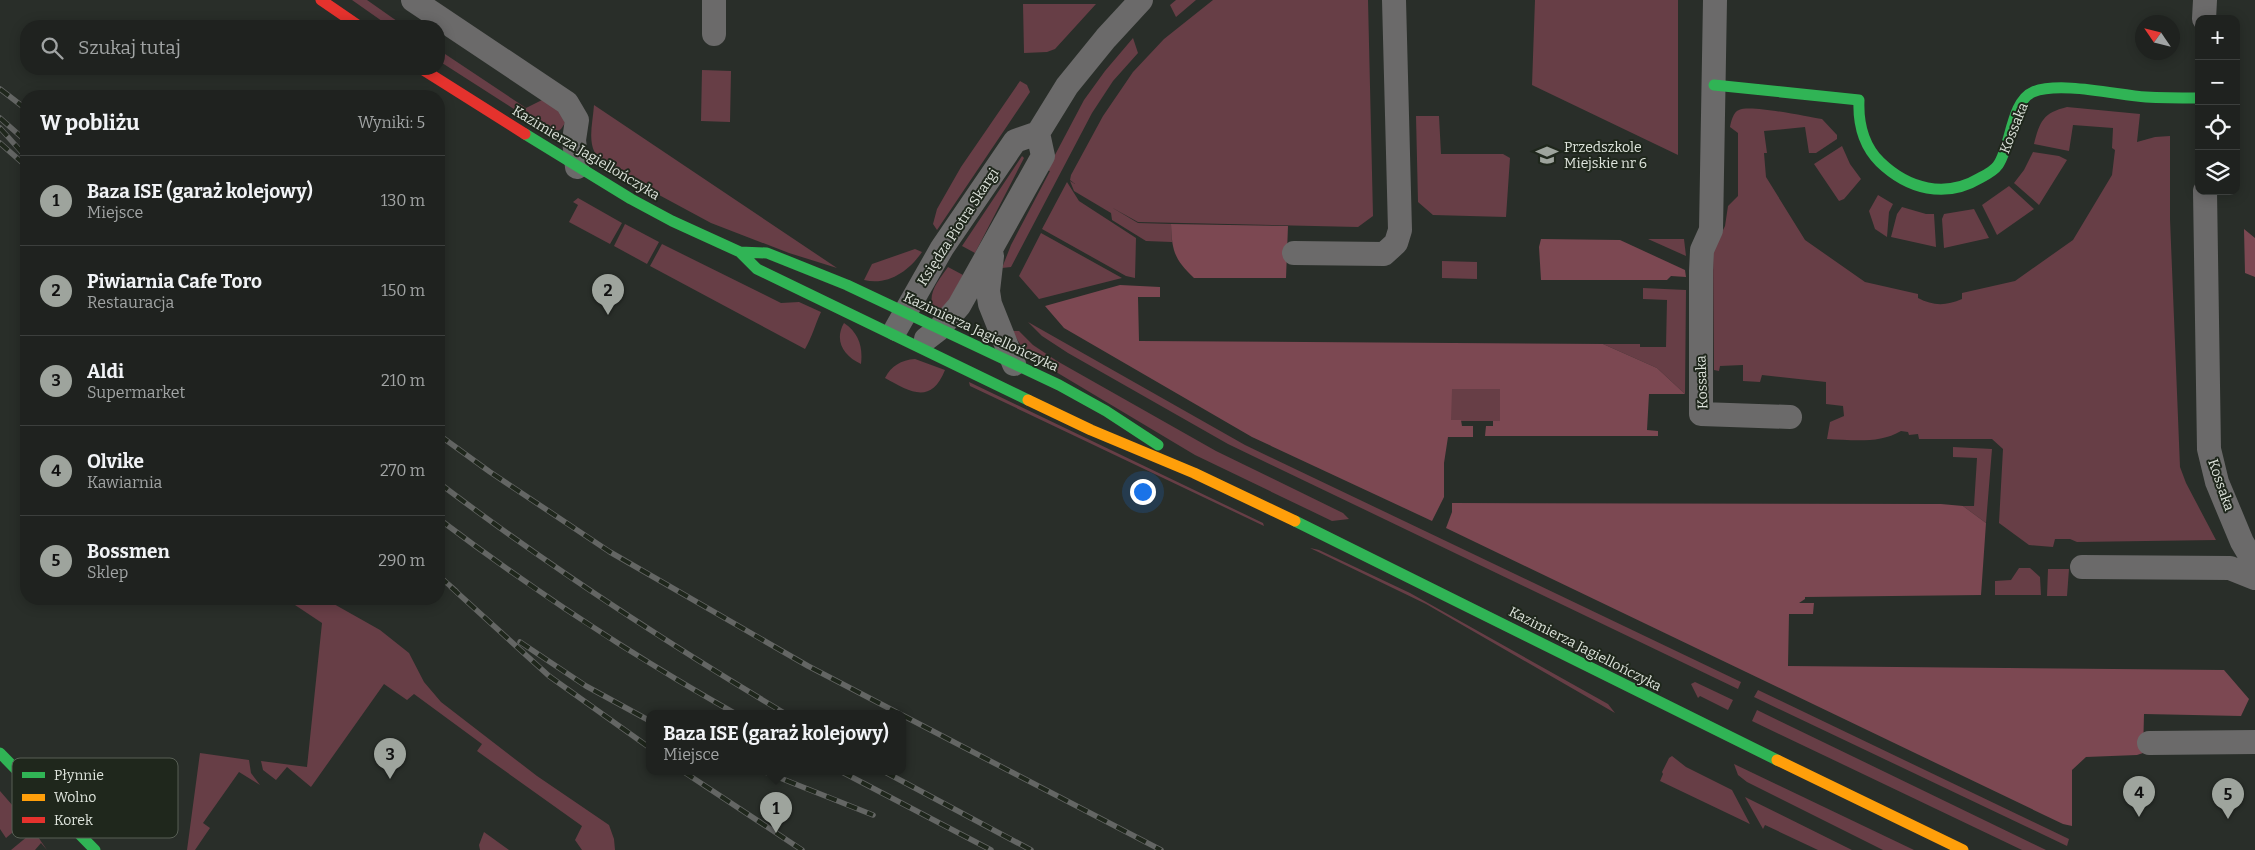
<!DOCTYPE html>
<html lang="pl">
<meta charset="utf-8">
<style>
:root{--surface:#1f221f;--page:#272a28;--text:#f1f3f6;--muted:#a1a4a4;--line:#3c3f3d;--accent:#9ea49d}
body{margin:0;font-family:Bitter,serif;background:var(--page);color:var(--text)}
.controls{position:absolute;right:15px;top:15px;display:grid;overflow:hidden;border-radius:10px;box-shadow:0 2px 12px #0003}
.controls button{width:45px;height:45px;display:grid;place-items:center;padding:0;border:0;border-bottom:1px solid var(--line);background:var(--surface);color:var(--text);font:25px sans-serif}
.compass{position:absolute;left:2135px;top:15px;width:45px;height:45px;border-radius:50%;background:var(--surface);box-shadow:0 2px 12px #0003;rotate:305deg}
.you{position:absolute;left:1142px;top:491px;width:18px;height:18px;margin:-12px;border:4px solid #fff;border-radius:50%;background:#1a73e8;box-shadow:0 0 0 8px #1a73e833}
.badge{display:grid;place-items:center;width:32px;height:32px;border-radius:50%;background:var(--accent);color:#111;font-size:16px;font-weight:700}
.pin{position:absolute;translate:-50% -41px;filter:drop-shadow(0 1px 2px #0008)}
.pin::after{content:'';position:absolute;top:26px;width:18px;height:15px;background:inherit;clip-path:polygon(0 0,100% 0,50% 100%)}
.popup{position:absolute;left:646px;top:710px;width:260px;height:65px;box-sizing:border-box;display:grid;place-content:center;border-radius:10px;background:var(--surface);filter:drop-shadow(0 1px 4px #0005);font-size:16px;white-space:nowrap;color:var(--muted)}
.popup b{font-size:19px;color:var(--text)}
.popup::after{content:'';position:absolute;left:50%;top:100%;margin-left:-10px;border:10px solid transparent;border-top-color:var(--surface)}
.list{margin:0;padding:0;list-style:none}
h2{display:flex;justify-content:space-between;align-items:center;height:65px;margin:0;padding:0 20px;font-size:21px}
h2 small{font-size:16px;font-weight:400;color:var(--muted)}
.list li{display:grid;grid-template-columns:32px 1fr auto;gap:15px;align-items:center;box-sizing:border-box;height:90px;padding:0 20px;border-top:1px solid var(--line)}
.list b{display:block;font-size:19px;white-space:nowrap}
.list p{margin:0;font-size:16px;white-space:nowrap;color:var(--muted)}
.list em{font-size:16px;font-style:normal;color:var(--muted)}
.icon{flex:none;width:28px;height:28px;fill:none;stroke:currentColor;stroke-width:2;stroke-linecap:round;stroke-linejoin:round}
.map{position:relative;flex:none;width:2255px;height:850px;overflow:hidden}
.search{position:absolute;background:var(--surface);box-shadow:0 2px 12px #0003;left:20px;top:20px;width:425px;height:55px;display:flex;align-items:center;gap:12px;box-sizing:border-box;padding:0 18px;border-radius:20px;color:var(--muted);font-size:19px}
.panel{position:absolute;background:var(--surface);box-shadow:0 2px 12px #0003;left:20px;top:90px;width:425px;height:515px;border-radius:20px}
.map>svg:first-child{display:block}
.green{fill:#673e46}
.forest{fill:#7c4852}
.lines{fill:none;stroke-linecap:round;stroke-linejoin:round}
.street{stroke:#6b6a6a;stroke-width:24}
.fast{stroke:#30b455;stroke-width:11}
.slow{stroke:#ff9f0a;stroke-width:11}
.jam{stroke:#e5322d;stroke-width:11}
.rail-casing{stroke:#646664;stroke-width:5.5}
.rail{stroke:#1f271c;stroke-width:4;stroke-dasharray:11;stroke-linecap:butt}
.labels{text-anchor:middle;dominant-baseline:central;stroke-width:4;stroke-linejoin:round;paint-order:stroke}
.street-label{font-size:14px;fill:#dde3db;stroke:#1f271c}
.poi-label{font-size:14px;fill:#dde3db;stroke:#1f271c;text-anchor:start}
.key{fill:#1f271c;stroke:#585f55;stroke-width:1}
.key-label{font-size:14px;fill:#dde3db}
</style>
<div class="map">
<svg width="2255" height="850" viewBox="0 0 2255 850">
<rect width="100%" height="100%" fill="#292e29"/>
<!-- green -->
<path class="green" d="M352 0H367L404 26H389Z
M1176 0H1196L1176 17 1170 5Z
M1213 0H1368L1373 216 1358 227 1138 222 1111 207 1138 223 1171 224 1172 242 1146 241 1112 220 1111 213 1074 191 1070 181 1075 184 1070 180 1071 175 1103 116 1133 72 1164 39Z
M1535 0H1678V155L1532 85Z
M1023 4H1096L1055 49 1047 52 1024 53Z
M1133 38 1138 53 1113 81 1092 113 1011 267 1002 268 1011 245 1050 171 1047 170 1084 100 1105 71Z
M439 50 526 108 544 99 560 108 565 123 561 129 555 133 548 131 439 61Z
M702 70 731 71 730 122 701 121Z
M1020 81 1027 85 1030 92 937 230 933 224 937 209 961 167Z
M594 105 837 268 789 253 711 223 609 168C584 151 592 131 594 105Z
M2067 107 2140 114 2137 142 2155 137 2170 136V219L2180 467 2186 483 2216 540 2077 542 2070 539H2055L2053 547 2029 545 1999 523 2003 449 1992 439H1919L1918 434 1909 435 1908 432 1901 431C1879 444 1852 440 1827 439L1830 422 1844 416 1843 406 1826 404V382L1762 375 1760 382 1743 381V365L1720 366 1719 371 1714 370 1713 250 1725 226 1728 206 1738 196V133L1730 127C1731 122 1733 112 1739 110 1750 104 1807 117 1822 119L1837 135V139L1816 153H1809L1805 127 1764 131 1767 153H1764L1766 177 1805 240 1865 282 1918 294V298C1933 306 1946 306 1962 299V293L2015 281 2073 240 2112 175 2115 150 2112 148 2113 128 2073 125 2069 151 2034 144C2040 121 2043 113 2067 107Z
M1416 116H1439L1441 154H1503L1510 158 1506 217 1433 215 1418 202Z
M1842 146 1850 164 1861 179 1844 199 1839 201 1814 164Z
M2033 152 2059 156 2067 160 2039 205 2014 183 2024 170Z
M1022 156 1024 158 975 253 962 246Z
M1067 182 1079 201 1136 238 1135 278 1126 276 1042 229Z
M2009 186 2034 209 1997 235 1982 205Z
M1878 195 1893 204 1889 212 1887 237 1875 229 1869 211Z
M578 198 622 223 610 244 569 222 578 205 573 202Z
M1902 207 1926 214H1934L1936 247 1891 237 1897 214Z
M1974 209 1989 238 1944 248 1942 219 1944 214Z
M625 224 659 242 647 264 614 246Z
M1041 233 1122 278 1039 299 1019 276Z
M1648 239H1684L1686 256Z
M662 244 781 303 799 302 821 312C815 325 812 337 805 349L650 266Z
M915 249 922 252C909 271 888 286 864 280L872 264Z
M1442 261 1477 262V279L1442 278Z
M948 267 963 275 949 301 941 310H934C926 294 939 280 948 267Z
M1643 288 1686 290 1685 394 1657 368 1603 344H1640V347H1666L1667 300 1643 299Z
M1028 322 1245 445 1741 682 1738 689 1228 444 1068 353 1042 336Z
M844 323C859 333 863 347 861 364 843 356 834 340 844 323Z
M1012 331H1019L1033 345 1057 361 1216 451 1343 513 1349 519 1332 521 1195 455 1031 357 1023 349Z
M915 359 945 370C931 405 910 392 885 378 891 366 901 360 915 359Z
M969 382 1263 523 1264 526 970 386Z
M1451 389H1500V421H1451Z
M1953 447 1992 449 1986 523 1963 506H1974L1977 458 1953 457Z
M1310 548 1319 550 1410 593 1608 704 1615 713 1426 604Z
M2019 568H2030L2040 577 2041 595H1995V581L2011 580Z
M2048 569H2069L2067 596H2047Z
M286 599H325L380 630 409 653 424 682 441 702 537 776 609 825 614 839 615 850H582L575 840 582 826 477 751 482 744 414 694 407 700 384 684 311 787 287 767 276 780 263 770 261 761 307 767 322 623Z
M1695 682 1733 700 1728 710 1700 696 1698 698 1691 684Z
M1758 690 2069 839 2067 846 1754 697Z
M1757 710 2046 850H2022L1752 721Z
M200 753 249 760 251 773 260 785 239 772 203 823 210 828 195 850H187Z
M1672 756 1686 767 1732 790 1750 824 1660 781 1663 774 1662 772 1669 758Z
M1734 764 1914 850H1883L1747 782 1738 775Z
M0 791 26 821 6 838 0 829Z
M1745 797 1852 850H1818L1765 825 1763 829Z
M34 831 47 850 41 843 35 850H11Z
M484 832 509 850H480L479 845Z"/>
<!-- forest -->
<path class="forest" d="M1171 224 1288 226 1286 278H1194C1174 259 1172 251 1171 224Z
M2244 229 2255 238V277L2245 273Z
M1541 239 1620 240 1685 270 1686 277 1671 276 1667 280H1541L1539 247Z
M1120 285 1160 287V297H1138L1139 341 1603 344 1657 368 1685 394H1649L1647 430 1658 431V436H1485L1486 426H1493V421H1500V389H1452L1451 420H1461L1462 426H1473V437H1448L1444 463V497L1432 521 1252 437 1064 328 1045 306Z
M1452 503 1941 504 1963 506 1986 523 1981 595 1805 597V599L1799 603H1814L1813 614H1789L1788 666 2224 670 2249 699 2241 716 2144 714 2143 753 2137 755 2086 757 2072 770V826L2063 824 1446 528 1452 512Z"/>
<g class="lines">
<!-- street -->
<path class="street" d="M413 0 567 103 577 120 574 140 577 167
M1715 0 1711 230 1702 250 1701 271V414L1790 417
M2204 19 2205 0
M714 34V0
M2205 191 2209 449 2217 482 2242 542 2255 564
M1294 253 1384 254 1396 243 1400 230 1394 0
M992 256 988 291 990 304 1014 364
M896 329 942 248 1015 141 1038 133 1067 86 1106 38 1141 0
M926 339 939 329 959 306 1043 156 1038 133
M2082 567 2230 568 2255 578
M2149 743 2255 742"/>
<!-- fast -->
<path class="fast" d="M1714 85 1859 100C1858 123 1863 145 1880 162 1908 189 1945 199 1980 178 1986 175 1994 171 1998 165 2011 147 2011 101 2033 92 2060 81 2117 95 2146 97 2164 98 2181 98 2199 98
M525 134 631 199 672 221 740 252 757 269 1028 400
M740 252 767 253 847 285 1059 385 1106 411 1158 445
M1295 521 1777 760
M0 753 95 850"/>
<!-- slow -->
<path class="slow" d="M1028 400 1091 430 1194 473 1295 521
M1777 760 1963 850"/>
<!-- jam -->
<path class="jam" d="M321 0 359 26
M422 69 525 134"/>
<!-- rail casing -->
<g class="rail-casing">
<path id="rail" d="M0 89 26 109
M0 118 26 141
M0 128 26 157
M0 143 26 166
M439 435 490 472 610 552 808 666 900 714
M439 483C550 567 667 643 786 714
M439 519C533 590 633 656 736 714
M439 576 456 591
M451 587 549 676 650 748
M520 642 586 686 650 721
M902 715 1161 850
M684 772 802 850
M765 772 873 815
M842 772 991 850
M885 772 1031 850"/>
</g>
<!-- rail -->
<use href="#rail" class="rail"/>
</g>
<!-- icons -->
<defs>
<g id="school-bare" transform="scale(1.725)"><path d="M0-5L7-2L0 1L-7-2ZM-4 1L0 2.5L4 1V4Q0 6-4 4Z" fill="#9ea49d" stroke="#1f271c" stroke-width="2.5" paint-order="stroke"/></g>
</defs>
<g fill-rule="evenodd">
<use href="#school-bare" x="1547" y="155"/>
</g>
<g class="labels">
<!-- street labels -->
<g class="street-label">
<text transform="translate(2014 128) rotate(-68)">Kossaka</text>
<text transform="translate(586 153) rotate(31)">Kazimierza Jagiellończyka</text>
<text transform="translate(958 227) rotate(-57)">Księdza Piotra Skargi</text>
<text transform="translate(981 332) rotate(25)">Kazimierza Jagiellończyka</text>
<text transform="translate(1702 382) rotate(-92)">Kossaka</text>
<text transform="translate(2221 485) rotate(71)">Kossaka</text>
<text transform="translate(1585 649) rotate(27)">Kazimierza Jagiellończyka</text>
</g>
<!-- poi labels -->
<g class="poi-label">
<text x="1564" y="147">Przedszkole<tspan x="1564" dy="16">Miejskie nr 6</tspan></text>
</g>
</g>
<!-- legend -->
<rect x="12" y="758" width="166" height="80" rx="8" class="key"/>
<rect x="22" y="772" width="23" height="6" fill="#30b455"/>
<rect x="22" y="794" width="23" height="7" fill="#ff9f0a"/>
<rect x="22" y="817" width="23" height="6" fill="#e5322d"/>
<g class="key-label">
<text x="54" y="780">Płynnie</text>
<text x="54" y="802">Wolno</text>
<text x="54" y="825">Korek</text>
</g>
</svg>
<div class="controls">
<button>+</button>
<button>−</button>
<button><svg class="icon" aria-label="locate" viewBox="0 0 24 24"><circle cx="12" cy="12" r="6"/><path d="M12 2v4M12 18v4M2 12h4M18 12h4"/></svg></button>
<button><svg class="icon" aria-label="layers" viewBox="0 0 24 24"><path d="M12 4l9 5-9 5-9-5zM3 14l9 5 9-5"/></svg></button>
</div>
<svg class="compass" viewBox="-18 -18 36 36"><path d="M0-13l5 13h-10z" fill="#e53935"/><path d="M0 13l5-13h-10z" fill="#a1a4a4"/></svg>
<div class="you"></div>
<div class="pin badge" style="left:776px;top:833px">1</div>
<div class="popup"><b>Baza ISE (garaż kolejowy)</b>Miejsce</div>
<div class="pin badge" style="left:608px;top:315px">2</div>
<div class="pin badge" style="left:390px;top:779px">3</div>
<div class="pin badge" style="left:2139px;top:817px">4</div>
<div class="pin badge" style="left:2228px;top:819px">5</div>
<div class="search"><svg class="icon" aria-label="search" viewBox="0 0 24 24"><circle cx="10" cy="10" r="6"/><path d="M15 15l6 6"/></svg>Szukaj tutaj</div>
<section class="panel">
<h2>W pobliżu<small>Wyniki: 5</small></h2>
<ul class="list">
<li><span class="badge">1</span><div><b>Baza ISE (garaż kolejowy)</b><p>Miejsce</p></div><em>130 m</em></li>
<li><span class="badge">2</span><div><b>Piwiarnia Cafe Toro</b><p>Restauracja</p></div><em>150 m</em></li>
<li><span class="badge">3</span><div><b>Aldi</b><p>Supermarket</p></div><em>210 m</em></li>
<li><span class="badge">4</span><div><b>Olvike</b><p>Kawiarnia</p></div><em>270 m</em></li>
<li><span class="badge">5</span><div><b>Bossmen</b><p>Sklep</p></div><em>290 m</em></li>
</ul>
</section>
</div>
